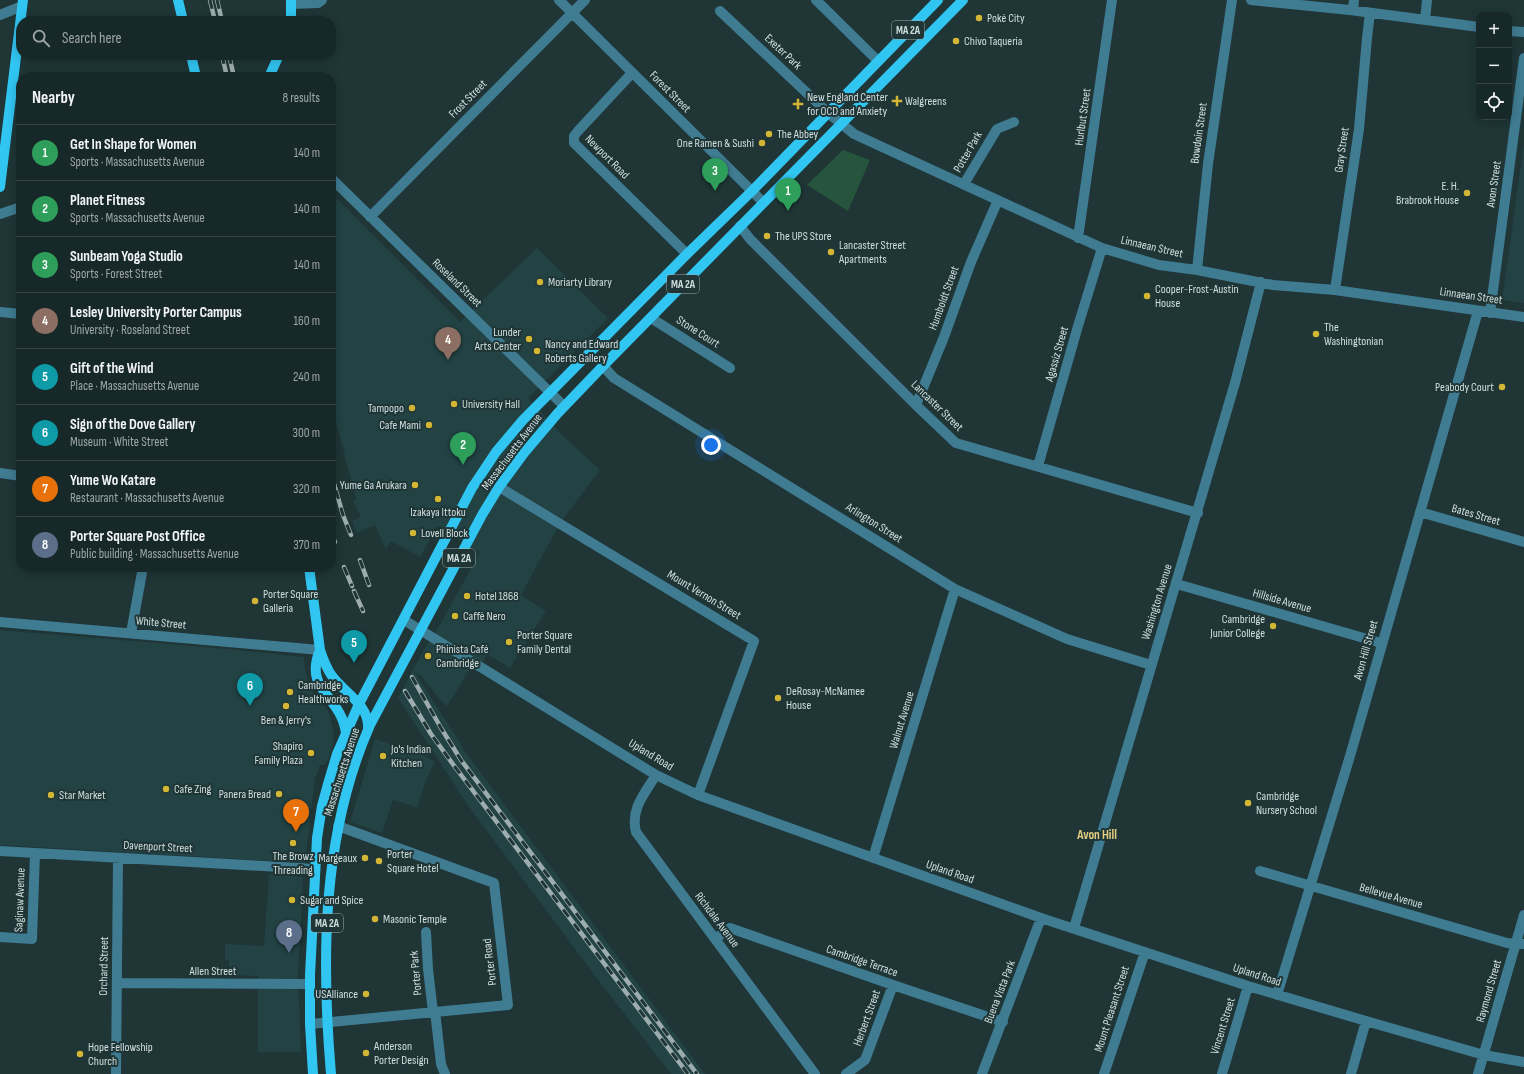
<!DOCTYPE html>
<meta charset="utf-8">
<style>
:root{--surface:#172828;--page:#203030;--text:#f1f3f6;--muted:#9ea6a8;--line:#364445;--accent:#d4b635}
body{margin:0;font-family:"Sofia Sans Condensed",sans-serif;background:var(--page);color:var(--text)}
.controls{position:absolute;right:12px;top:12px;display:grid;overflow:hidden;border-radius:8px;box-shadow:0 2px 10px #0003}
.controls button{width:36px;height:36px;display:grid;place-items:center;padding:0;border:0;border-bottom:1px solid var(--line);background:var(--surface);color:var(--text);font:20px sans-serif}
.you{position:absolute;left:711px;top:445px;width:14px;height:14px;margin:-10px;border:3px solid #fff;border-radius:50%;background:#1a73e8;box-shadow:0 0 0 6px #1a73e833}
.badge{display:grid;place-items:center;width:26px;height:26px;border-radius:50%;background:var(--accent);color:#fff;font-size:13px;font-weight:700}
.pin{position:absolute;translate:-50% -33px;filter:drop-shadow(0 1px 2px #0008)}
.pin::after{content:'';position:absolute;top:21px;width:14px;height:12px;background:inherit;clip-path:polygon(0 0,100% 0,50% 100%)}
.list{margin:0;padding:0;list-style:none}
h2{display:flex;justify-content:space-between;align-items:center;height:52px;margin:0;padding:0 16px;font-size:17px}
h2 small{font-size:13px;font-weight:400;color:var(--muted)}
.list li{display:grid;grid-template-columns:26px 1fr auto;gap:12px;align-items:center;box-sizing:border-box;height:56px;padding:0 16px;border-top:1px solid var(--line)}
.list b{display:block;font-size:15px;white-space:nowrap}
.list p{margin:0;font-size:13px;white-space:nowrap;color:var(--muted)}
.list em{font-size:13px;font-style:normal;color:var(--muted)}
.icon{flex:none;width:22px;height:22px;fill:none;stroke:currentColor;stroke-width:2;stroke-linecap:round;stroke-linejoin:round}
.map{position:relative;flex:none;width:1524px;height:1074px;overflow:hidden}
.search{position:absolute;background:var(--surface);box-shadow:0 2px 10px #0003;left:16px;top:16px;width:320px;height:44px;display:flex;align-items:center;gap:10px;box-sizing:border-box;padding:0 14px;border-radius:16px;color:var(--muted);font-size:15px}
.panel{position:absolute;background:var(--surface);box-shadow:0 2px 10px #0003;left:16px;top:72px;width:320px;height:500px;border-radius:16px}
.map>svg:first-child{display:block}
.built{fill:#224244}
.green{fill:#27543d}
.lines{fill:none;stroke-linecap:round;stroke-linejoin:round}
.minor{stroke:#3f7b91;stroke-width:10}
.major{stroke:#31c5f1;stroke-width:10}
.rail-casing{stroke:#9dadae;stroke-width:4.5}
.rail{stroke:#1f3536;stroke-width:3;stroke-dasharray:9;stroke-linecap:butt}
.poi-dot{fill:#d4b635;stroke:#1f3536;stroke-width:1.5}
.labels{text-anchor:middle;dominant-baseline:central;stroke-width:4;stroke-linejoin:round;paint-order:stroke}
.shield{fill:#1f3536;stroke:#9cacad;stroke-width:1}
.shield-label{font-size:11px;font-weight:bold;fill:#d2dfe0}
.poi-label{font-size:12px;fill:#d2dfe0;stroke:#1f3536;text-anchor:start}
.street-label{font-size:12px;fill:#d2dfe0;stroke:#1f3536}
.neighbourhood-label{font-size:13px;font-weight:bold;fill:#e2ce80;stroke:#1f3536}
</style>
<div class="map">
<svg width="1524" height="1074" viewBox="0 0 1524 1074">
<rect width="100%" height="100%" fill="#1f3536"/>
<!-- built -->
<path class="built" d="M1524 144V303L1502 300Z
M331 193 460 322 537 248 608 318 528 398 562 435 600 470 566 515 553 536 521 595 546 611 510 668 488 655 474 671 470 669 447 706 441 701 422 677 414 671 469 757 705 1074H671L602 985 469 807 398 698 421 655 442 621 480 552 437 526 420 557 391 541 386 549 375 525 357 533 352 521 361 517 353 501 356 499 331 402Z
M0 630 217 648 304 657 305 670 312 691 328 711 331 720 334 735 333 744 328 760 324 765H320L315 779 305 863 0 845Z
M375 739 425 756 435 762 426 780 417 807 393 800 382 833 350 822Z
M269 874 303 877 298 977 301 1052H258V976L229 975V960H225V944L264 946Z"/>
<!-- green -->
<path class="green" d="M843 150 870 160 848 211 807 185Z"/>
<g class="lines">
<!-- minor -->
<path class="minor" d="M559 0 763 202
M816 0 878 61
M1251 0 1350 10 1479 27
M291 4 318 3 322 0
M1353 10 1354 0
M720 11 827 112 854 134 1102 248 1159 265 1197 270 1273 285 1335 290 1524 317
M0 15 22 6
M1425 20 1427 0
M1509 31 1524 32
M632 73 578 131 574 136V143L687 254
M331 178 564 406
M964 184 997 129 1014 122
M0 214 21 207
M370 217 585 0
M740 226 750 239 916 405 956 443 1198 513
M1078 238 1112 0
M1197 270 1208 164 1232 0
M1335 290 1359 129 1367 38 1370 13
M0 312 21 314
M1490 313 1524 58
M651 318 730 368
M603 366 614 378 955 589 1067 639 1151 665
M916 405 944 337 971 262 998 200
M1038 466 1078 326 1102 248
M0 473 21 476
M499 487 754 641 698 795
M1420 512 1524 542
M1177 584 1381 643
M404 620 656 775 698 795 1041 918 1248 986 1366 1021 1484 1055 1524 1062
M0 622 320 650
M131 633 143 567
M656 775C645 793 630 809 636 832L815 1074
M0 851 315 869
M873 858 955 589
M1260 871 1507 943 1524 944
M1074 928 1235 383 1261 282
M426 932 428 969 433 1012
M0 937 32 939 35 853
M715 939 730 928 893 985 1003 1022
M117 983 309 984
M1277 995 1350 756 1478 311
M435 1011 441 1064 445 1074
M310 1024 508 1005 494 883 338 826
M116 1074 118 858
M846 1074 865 1060 893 985
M982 1074 1041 918
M1104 1074 1145 952
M1222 1074 1248 986
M1351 1074 1366 1021
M1478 1074 1524 915"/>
<!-- major -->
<path class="major" d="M178 0 183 21
M291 0V21
M191 55 196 77
M269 77 279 55
M0 187 23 0
M309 567 320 650C323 659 326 668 332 676 344 693 370 705 368 729
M320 650C303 691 341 695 346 733
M313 1074 310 1024V975L317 838 322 806 328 784 337 754 359 704 472 488 496 452 522 421 687 254 752 191 938 0
M331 1074C321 957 322 834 370 725L482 515 499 487 524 453 557 414 603 366 963 0"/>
<!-- rail casing -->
<g class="rail-casing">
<path id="rail" d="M210 0 215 21
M217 0 222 21
M222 55 227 77
M229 55 234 77
M331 473 343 515 351 535
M331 532 335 542
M360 560 369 585
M344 567 352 586
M354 591 363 611
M412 677 441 728 461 760 697 1074
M405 691 431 734 455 767 688 1074"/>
</g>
<!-- rail -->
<use href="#rail" class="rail"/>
</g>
<!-- markers -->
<g class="poi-dot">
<circle cx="979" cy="18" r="4"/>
<circle cx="956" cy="41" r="4"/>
<path d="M895 95h4v4h4v4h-4v4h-4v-4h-4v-4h4z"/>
<path d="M796 98h4v4h4v4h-4v4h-4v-4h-4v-4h4z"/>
<circle cx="769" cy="134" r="4"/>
<circle cx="762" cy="143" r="4"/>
<circle cx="1467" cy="193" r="4"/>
<circle cx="767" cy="236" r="4"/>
<circle cx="831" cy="252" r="4"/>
<circle cx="540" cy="282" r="4"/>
<circle cx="1147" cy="296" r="4"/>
<circle cx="1316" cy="334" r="4"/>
<circle cx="529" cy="339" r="4"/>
<circle cx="537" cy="351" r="4"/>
<circle cx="1502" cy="387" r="4"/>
<circle cx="454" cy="404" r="4"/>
<circle cx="412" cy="408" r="4"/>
<circle cx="429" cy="425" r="4"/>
<circle cx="415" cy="485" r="4"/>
<circle cx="438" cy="499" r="4"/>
<circle cx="413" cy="533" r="4"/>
<circle cx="467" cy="596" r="4"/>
<circle cx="255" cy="601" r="4"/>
<circle cx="455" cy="616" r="4"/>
<circle cx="1273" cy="626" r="4"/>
<circle cx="509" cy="642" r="4"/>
<circle cx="428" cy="656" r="4"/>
<circle cx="290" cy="692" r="4"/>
<circle cx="778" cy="698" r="4"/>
<circle cx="286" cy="706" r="4"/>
<circle cx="311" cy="753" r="4"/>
<circle cx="383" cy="756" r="4"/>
<circle cx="166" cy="789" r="4"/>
<circle cx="279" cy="794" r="4"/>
<circle cx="51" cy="795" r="4"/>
<circle cx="1248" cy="803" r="4"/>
<circle cx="293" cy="843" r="4"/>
<circle cx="365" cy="858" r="4"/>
<circle cx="379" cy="861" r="4"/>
<circle cx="292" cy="900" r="4"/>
<circle cx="375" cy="919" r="4"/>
<circle cx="366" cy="994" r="4"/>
<circle cx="366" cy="1053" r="4"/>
<circle cx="80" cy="1054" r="4"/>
</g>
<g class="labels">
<!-- shield labels -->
<g class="shield">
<rect x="892" y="21" width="32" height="18" rx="3"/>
<rect x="667" y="275" width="32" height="18" rx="3"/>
<rect x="443" y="549" width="32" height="18" rx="3"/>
<rect x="311" y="914" width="32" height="18" rx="3"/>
</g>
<g class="shield-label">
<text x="908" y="30">MA 2A</text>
<text x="683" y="284">MA 2A</text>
<text x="459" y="558">MA 2A</text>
<text x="327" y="923">MA 2A</text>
</g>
<!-- poi labels -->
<g class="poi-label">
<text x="987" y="18">Poké City</text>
<text x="964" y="41">Chivo Taqueria</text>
<text x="807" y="97">New England Center<tspan x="807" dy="14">for OCD and Anxiety</tspan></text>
<text x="905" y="101">Walgreens</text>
<text x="777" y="134">The Abbey</text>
<text x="754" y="143" text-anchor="end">One Ramen &amp; Sushi</text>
<text x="1459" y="186" text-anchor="end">E. H.<tspan x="1459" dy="14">Brabrook House</tspan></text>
<text x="775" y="236">The UPS Store</text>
<text x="839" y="245">Lancaster Street<tspan x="839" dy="14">Apartments</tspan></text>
<text x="548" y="282">Moriarty Library</text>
<text x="1155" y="289">Cooper-Frost-Austin<tspan x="1155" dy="14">House</tspan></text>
<text x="1324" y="327">The<tspan x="1324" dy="14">Washingtonian</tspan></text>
<text x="521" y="332" text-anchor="end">Lunder<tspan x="521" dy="14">Arts Center</tspan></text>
<text x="545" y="344">Nancy and Edward<tspan x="545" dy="14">Roberts Gallery</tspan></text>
<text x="1494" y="387" text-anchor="end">Peabody Court</text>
<text x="462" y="404">University Hall</text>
<text x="404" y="408" text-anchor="end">Tampopo</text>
<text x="421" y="425" text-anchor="end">Cafe Mami</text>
<text x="407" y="485" text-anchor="end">Yume Ga Arukara</text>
<text x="438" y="512" text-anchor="middle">Izakaya Ittoku</text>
<text x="421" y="533">Lovell Block</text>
<text x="263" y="594">Porter Square<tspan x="263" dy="14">Galleria</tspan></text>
<text x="475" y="596">Hotel 1868</text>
<text x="463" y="616">Caffè Nero</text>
<text x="1265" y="619" text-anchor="end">Cambridge<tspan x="1265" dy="14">Junior College</tspan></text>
<text x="517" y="635">Porter Square<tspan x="517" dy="14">Family Dental</tspan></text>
<text x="436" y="649">Phinista Café<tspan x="436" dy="14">Cambridge</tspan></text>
<text x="298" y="685">Cambridge<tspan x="298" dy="14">Healthworks</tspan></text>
<text x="786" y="691">DeRosay-McNamee<tspan x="786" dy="14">House</tspan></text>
<text x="286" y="720" text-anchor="middle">Ben &amp; Jerry's</text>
<text x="303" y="746" text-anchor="end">Shapiro<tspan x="303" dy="14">Family Plaza</tspan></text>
<text x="391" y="749">Jo's Indian<tspan x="391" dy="14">Kitchen</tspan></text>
<text x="174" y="789">Cafe Zing</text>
<text x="271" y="794" text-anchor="end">Panera Bread</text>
<text x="59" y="795">Star Market</text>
<text x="1256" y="796">Cambridge<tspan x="1256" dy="14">Nursery School</tspan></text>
<text x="387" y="854">Porter<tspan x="387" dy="14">Square Hotel</tspan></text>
<text x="293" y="856" text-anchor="middle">The Browz<tspan x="293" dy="14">Threading</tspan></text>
<text x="357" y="858" text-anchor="end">Margeaux</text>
<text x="300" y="900">Sugar and Spice</text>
<text x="383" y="919">Masonic Temple</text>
<text x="358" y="994" text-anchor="end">USAlliance</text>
<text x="374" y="1046">Anderson<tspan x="374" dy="14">Porter Design</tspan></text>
<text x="88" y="1047">Hope Fellowship<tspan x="88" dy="14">Church</tspan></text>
</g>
<!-- street labels -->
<g class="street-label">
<text transform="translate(783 52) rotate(43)">Exeter Park</text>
<text transform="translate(670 92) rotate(45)">Forest Street</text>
<text transform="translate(468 99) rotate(-45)">Frost Street</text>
<text transform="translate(1083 117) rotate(-82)">Hurlbut Street</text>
<text transform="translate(1199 133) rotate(-82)">Bowdoin Street</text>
<text transform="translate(1342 150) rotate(-82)">Gray Street</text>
<text transform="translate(968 152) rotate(-60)">Potter Park</text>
<text transform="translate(607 157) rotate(45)">Newport Road</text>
<text transform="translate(1494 184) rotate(-82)">Avon Street</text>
<text transform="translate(1152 247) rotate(13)">Linnaean Street</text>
<text transform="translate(457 283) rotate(44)">Roseland Street</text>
<text transform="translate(1471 296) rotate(8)">Linnaean Street</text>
<text transform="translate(944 298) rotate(-70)">Humboldt Street</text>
<text transform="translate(698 332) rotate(32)">Stone Court</text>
<text transform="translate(1057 354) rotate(-74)">Agassiz Street</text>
<text transform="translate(937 406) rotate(44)">Lancaster Street</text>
<text transform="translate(512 452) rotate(-53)">Massachusetts Avenue</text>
<text transform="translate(1476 515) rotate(16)">Bates Street</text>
<text transform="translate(874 523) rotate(32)">Arlington Street</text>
<text transform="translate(704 595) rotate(31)">Mount Vernon Street</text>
<text transform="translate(1282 601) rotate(16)">Hillside Avenue</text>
<text transform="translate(1157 602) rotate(-73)">Washington Avenue</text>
<text transform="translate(161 623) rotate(5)">White Street</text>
<text transform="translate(1366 650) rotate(-74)">Avon Hill Street</text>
<text transform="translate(902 720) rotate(-73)">Walnut Avenue</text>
<text transform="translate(651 755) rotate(31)">Upland Road</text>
<text transform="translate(342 772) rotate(-72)">Massachusetts Avenue</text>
<text transform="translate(158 847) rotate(3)">Davenport Street</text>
<text transform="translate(950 872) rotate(19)">Upland Road</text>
<text transform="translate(1391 896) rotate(16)">Bellevue Avenue</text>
<text transform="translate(20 900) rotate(-88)">Saginaw Avenue</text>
<text transform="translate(717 920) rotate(53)">Richdale Avenue</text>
<text transform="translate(862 961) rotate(19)">Cambridge Terrace</text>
<text transform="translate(490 962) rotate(-97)">Porter Road</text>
<text transform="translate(104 966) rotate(-89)">Orchard Street</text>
<text x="213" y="971">Allen Street</text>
<text transform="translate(416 973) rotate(-95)">Porter Park</text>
<text transform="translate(1257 975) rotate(18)">Upland Road</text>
<text transform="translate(1489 991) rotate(-74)">Raymond Street</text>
<text transform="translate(1000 992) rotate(-69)">Buena Vista Park</text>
<text transform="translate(1112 1009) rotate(-72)">Mount Pleasant Street</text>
<text transform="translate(867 1018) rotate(-70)">Herbert Street</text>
<text transform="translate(1223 1026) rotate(-73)">Vincent Street</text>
</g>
<!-- neighbourhood labels -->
<g class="neighbourhood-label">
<text x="1097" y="835">Avon Hill</text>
</g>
</g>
</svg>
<div class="controls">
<button>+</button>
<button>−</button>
<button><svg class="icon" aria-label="locate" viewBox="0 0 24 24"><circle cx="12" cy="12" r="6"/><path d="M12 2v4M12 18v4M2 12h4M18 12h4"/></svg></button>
</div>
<div class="you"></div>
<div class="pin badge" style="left:788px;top:211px;background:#2e9e5b">1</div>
<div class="pin badge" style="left:463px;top:465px;background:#2e9e5b">2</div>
<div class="pin badge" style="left:715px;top:191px;background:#2e9e5b">3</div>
<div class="pin badge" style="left:448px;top:360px;background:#8d6e63">4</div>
<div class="pin badge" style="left:354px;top:663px;background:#0f9aa8">5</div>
<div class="pin badge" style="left:250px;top:706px;background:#0f9aa8">6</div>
<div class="pin badge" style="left:296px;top:832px;background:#e8710a">7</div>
<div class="pin badge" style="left:289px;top:953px;background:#5c6f8a">8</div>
<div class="search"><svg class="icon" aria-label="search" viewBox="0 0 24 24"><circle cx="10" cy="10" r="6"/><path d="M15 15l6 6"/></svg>Search here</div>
<section class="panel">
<h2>Nearby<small>8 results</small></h2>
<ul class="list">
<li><span class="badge" style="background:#2e9e5b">1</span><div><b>Get In Shape for Women</b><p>Sports · Massachusetts Avenue</p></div><em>140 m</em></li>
<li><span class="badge" style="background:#2e9e5b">2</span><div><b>Planet Fitness</b><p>Sports · Massachusetts Avenue</p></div><em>140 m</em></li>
<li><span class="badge" style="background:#2e9e5b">3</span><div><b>Sunbeam Yoga Studio</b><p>Sports · Forest Street</p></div><em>140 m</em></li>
<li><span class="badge" style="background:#8d6e63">4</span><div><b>Lesley University Porter Campus</b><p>University · Roseland Street</p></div><em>160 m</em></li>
<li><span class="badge" style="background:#0f9aa8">5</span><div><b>Gift of the Wind</b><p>Place · Massachusetts Avenue</p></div><em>240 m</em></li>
<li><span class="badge" style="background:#0f9aa8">6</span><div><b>Sign of the Dove Gallery</b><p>Museum · White Street</p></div><em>300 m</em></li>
<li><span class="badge" style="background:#e8710a">7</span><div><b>Yume Wo Katare</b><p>Restaurant · Massachusetts Avenue</p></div><em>320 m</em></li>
<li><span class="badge" style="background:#5c6f8a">8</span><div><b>Porter Square Post Office</b><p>Public building · Massachusetts Avenue</p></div><em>370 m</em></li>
</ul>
</section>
</div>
